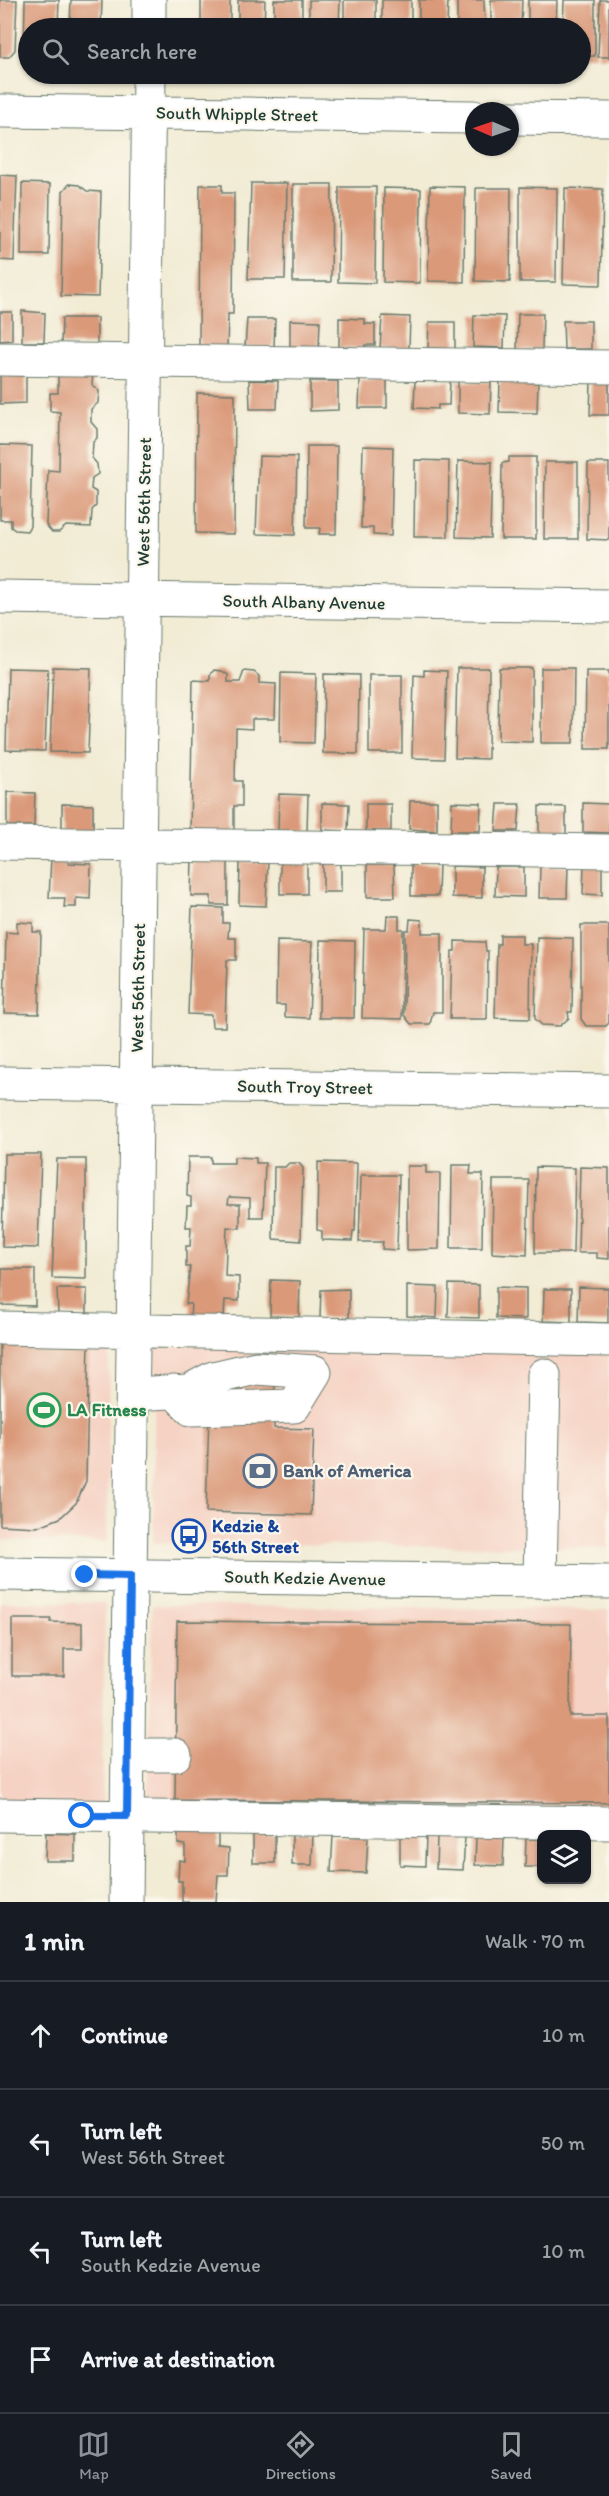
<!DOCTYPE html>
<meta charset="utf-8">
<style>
:root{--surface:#171b24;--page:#242831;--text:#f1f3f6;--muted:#9ea1a6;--line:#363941;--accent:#8c9099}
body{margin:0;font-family:Itim,sans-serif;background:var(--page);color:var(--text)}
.controls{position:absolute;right:18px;bottom:18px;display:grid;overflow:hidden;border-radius:12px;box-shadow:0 2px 4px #0004}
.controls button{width:54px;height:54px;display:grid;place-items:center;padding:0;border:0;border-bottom:2px solid var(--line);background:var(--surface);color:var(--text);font:30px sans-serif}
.compass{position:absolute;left:465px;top:102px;width:54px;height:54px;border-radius:50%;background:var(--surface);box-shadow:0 2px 4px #0004;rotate:272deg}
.stop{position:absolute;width:18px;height:18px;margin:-14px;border:4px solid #1a73e8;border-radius:50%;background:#fff}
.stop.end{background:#1a73e8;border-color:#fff;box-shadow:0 2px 6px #0008}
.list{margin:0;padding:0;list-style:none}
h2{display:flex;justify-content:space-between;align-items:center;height:78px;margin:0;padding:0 24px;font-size:26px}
h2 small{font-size:20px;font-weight:400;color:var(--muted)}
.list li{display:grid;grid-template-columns:39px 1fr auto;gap:18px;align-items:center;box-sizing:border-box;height:108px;padding:0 24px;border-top:2px solid var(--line)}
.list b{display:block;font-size:22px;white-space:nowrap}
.list p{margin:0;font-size:20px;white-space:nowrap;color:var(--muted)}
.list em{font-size:20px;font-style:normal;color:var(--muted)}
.icon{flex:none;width:33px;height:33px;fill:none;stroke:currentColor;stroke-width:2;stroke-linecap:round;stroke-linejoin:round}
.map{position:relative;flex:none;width:609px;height:1902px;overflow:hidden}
.search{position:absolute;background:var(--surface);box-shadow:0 2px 4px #0004;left:18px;right:18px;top:18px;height:66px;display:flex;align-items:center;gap:15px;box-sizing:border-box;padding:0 21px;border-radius:33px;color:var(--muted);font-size:22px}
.sheet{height:510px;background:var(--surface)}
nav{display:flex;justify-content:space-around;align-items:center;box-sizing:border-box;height:84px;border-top:2px solid var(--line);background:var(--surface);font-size:16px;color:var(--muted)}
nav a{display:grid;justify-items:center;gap:3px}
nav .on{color:var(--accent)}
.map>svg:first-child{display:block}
.built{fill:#f5d2c3}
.building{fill:#da9979}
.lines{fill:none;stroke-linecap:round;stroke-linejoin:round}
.minor-casing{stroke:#697a6c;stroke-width:35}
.major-casing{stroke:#697a6c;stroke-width:35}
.minor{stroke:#fff;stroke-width:33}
.major{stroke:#fff;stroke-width:33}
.route{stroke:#1a73e8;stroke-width:8}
.labels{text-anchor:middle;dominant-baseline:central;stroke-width:4.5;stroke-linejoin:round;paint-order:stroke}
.street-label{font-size:18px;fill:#1f3d34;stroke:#fbf7ec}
.leisure-label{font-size:18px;font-weight:bold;fill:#27864d;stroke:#fbf7ec;text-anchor:start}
.service-label{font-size:18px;font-weight:bold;fill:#4e5e75;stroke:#fbf7ec;text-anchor:start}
.transit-label{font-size:18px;font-weight:bold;fill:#164399;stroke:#fbf7ec;text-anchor:start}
</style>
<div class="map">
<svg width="609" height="1902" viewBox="0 0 609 1902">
<rect width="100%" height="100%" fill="#fbf7ec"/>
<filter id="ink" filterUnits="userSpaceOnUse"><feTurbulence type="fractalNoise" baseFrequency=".0167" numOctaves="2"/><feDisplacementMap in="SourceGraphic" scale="12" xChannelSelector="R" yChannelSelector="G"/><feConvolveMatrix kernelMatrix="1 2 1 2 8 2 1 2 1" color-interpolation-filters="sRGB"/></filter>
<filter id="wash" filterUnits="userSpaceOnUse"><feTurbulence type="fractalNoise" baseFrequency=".008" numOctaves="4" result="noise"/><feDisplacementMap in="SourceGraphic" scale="24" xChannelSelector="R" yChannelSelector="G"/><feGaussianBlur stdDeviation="1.35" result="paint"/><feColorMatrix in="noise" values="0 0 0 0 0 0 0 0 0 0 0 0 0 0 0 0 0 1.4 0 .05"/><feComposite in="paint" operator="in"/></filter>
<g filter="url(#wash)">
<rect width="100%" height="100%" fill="#f2ecd5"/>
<!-- built -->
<path class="built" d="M0 1328 109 1330 107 1542 0 1540Z
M155 1330 609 1336V1548L153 1543Z
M0 1602 105 1603 102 1816 0 1815Z
M152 1605 609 1610V1823L147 1817Z"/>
<g id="blocks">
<!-- building -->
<path class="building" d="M0 0H17L15 50 9 57H0Z
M25 0H59L58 28H28V55H24Z
M71 0H102L101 28H70Z
M201 0H230V28H201Z
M238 0H265L264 28H238Z
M274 0H302V28H274Z
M309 0H340L339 28H309Z
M344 0H376V28H344Z
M382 0H411V28H382Z
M419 0H448L447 28H419Z
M457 0H484L485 28H457Z
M491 0H522L521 28H491Z
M528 0H557L556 28H528Z
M564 0H595V56H580V28H563Z
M600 0H609V57H598Z
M0 175 17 176 14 261 0 260Z
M22 183 50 184 49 255H21Z
M251 183H287L285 279H248Z
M69 184 79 185 87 191 101 192 98 297 61 296 63 191Z
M293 184H332L331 282H293Z
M200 185H222V193H234L233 314H228L227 349 199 348Z
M430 186 465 187 464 282 428 281Z
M339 187H376L375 283 338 282Z
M520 187 557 188 556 282H520Z
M384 188 421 189 420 283 383 282Z
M476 188H511L510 282 475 281Z
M565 188 603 189 601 285 563 284Z
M22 311 45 313 44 342H22Z
M0 312H12V340L0 341Z
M518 314H543L542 349 517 350Z
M474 315 505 316 504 348 473 347Z
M382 316 410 317 409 349 380 348Z
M62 318H97V345H61Z
M339 318 365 319V324H375V345H365L364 348H339Z
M247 319H275L274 347H245Z
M290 320 320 321 319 347 290 346Z
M563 321H591V349H564Z
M429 322H455V349L428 348Z
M58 372 93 373 92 385 99 391 98 403 91 409V422L97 429V438L93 442 92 458 97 464 98 474 92 478 91 489 96 492V506L92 510 91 527 66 526 59 532H52L46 525 48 470 59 471 60 412 50 411V393H58Z
M0 375 26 376V403L0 404Z
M387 379V408H359L360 380Z
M249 380 278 381 277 409H250Z
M310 381H338V410L310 411Z
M415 381H450L449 405H438V409L414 408Z
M458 381 491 382 490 414 458 413Z
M500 381 538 383 537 413 499 412Z
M591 381 609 382V415H590Z
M197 393 235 394 234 534 196 533Z
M0 445 32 446 30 526 27 531 15 530 11 527V520H0Z
M307 446H337L336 534H319L320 528H306Z
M363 446 393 447 391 536 373 535V528H361Z
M259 456 297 457 295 535 256 534Z
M509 457H536V539H501L502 463 509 462Z
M415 460 449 461 448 537H414Z
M458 461 492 462 490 538 456 537Z
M545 462H578V539H544Z
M588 463H609V540L587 539Z
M53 667 91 668 88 753 50 752Z
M8 668 48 669 45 751 6 750Z
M457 668H489L488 759 455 758Z
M499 668H532V742L498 741Z
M541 668H574L573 743H541Z
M214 670 222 671 228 675V682H240L244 671 254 672 259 676V683L276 684 275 719H252V729L236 728 235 781H242V806H234V835L190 834 193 680 210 681V675Z
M424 670 447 671 444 759 412 758 414 675 424 676Z
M586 671H609V749H585Z
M281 673 316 674 314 743 280 742Z
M324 674 359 675 358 754 323 753Z
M369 675H402V753H369Z
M7 792 35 793 34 826H7Z
M279 794 308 795 307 832 278 830Z
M410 801H437V831L409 829Z
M452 802 481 803 480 831H451Z
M322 803 349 804 348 831 322 830Z
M583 803 609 804V833L583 832Z
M62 804 93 805V832H62Z
M366 804H391V831H366Z
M498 804H520L518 831H496Z
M539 806 566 807V835H539Z
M51 857H69V863L91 864 90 899 76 898V907H64L65 898H49Z
M192 858 228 859V905H211V896H191Z
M240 862H268L266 906 239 905Z
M280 862H307V894H280Z
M323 862H341V892H323Z
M411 863 439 864 438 896H411Z
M367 865H394L395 897H367Z
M584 865H602V895L583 894Z
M452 866 482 867V898L452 897Z
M540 866H568L567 898H539Z
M496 867H524V897L495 896Z
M192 907 223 908V923H229L228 938H236V960H227L225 1027H212L211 1015 188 1014Z
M387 916H399V929H403L402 1019 362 1018 364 929H386Z
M410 919 422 920V933H442V1012H433L430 1024H411L404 1015 405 930H409Z
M17 922 33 923V932H41L39 1014 4 1013 6 932 17 933Z
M581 925H609V1023L606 1026H586L581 1019Z
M500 935H522V944H531L530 1019 495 1018 497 944H500Z
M537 937 573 938 572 1012H568L569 1018 560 1026 542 1025 535 1019Z
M320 940 355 941 354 1018H319Z
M277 941 312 942 309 1018 285 1017V1005H276Z
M455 941 485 942 486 951H488L487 1019H450L452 951H455Z
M4 1154H41L38 1248 2 1247Z
M188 1157H211V1163H234V1157L256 1158V1163H265L263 1217H250V1198L229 1197 228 1204H240V1228L227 1227 225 1276 239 1277V1301L225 1300 224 1318 190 1317 191 1304H186L190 1267H186V1246H190L191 1227H186L187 1206H191V1197L187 1196Z
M57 1159H86V1279L52 1278Z
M318 1162 357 1163 355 1231H353L352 1241 322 1240V1231L317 1230Z
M289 1163H299L303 1168 301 1241 273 1239 274 1167H285Z
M452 1165H471L470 1174H483L482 1248H451Z
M407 1166H426V1173H440L439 1249 407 1250Z
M536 1167 575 1168 573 1253H535Z
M580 1167 609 1168V1259L597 1258V1253H578Z
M361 1175H399L397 1250 382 1249 383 1242H359Z
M493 1180H529L527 1255 492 1253Z
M2 1269H35V1306L1 1305Z
M271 1280 300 1281 299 1317 270 1316Z
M449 1284 479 1285V1318L448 1317Z
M407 1286 438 1287 437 1318 407 1316Z
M496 1287 526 1288V1319L496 1318Z
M579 1287 608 1288V1323L578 1322Z
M57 1289H87V1315L58 1314Z
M349 1289V1318H320L321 1290Z
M544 1289H571V1322L543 1321Z
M0 1338 89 1340 86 1481 76 1503 60 1518 37 1527 0 1525Z
M210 1383 275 1384 274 1428 314 1429 311 1515 206 1512Z
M12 1619H51L50 1622 82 1623V1649H64V1676H12Z
M177 1621 571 1624 570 1716H609V1803L175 1800Z
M178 1826 218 1827V1847L229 1848 228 1875H218L216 1902H182V1881H178L179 1860 185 1861V1845L178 1844Z
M46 1833 75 1834V1861H45Z
M292 1833H313L312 1865H292Z
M253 1834 275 1835V1863H253Z
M400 1835 426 1836 425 1866 400 1865Z
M333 1836 368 1837 366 1873 331 1872Z
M437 1836 465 1837 463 1870 436 1869Z
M476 1837 504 1838 503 1866 475 1865Z
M526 1839H542V1867H525Z"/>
</g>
</g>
<g filter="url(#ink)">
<use href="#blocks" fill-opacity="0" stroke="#697a6c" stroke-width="1.5"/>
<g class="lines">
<!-- minor casing -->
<g class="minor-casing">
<path id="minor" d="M149 28V0
M0 111 474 117
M510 118 609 119
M0 359 609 367
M0 597 609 606
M0 843 609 851
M0 1083 609 1091
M0 1328 609 1340
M133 1394 189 1391 213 1378 256 1368 315 1372 294 1406 191 1409 174 1391
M540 1581 544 1375
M128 1755H175
M0 1815 609 1823
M126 1902 149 74"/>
</g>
<!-- major casing -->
<g class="major-casing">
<path id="major" d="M0 1574 609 1582"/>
</g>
<!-- minor -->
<use href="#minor" class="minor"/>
<!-- major -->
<use href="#major" class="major"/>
</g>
</g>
<g class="lines" filter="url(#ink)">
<!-- route -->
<path class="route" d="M82 1816H127L130 1576 85 1575"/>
</g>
<!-- icons -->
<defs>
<g id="stadium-ring" transform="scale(1.725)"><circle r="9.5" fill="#fbf7ec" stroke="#2e9e5b" stroke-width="1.5"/><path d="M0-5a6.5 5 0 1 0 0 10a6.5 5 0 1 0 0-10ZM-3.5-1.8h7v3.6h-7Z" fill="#2e9e5b"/></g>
<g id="bank-ring" transform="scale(1.725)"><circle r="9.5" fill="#fbf7ec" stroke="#5c6f8a" stroke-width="1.5"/><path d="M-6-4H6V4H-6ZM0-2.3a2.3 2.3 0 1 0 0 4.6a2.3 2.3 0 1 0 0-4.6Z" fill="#5c6f8a"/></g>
<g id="bus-ring" transform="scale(1.725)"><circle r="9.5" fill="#fbf7ec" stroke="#1a4fb4" stroke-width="1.5"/><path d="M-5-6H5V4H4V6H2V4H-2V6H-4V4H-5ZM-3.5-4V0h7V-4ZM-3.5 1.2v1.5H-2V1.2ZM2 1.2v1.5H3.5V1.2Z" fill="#1a4fb4"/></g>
</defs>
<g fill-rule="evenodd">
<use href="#stadium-ring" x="44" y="1410"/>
<use href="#bank-ring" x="260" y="1471"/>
<use href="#bus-ring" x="189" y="1536"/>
</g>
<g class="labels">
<!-- street labels -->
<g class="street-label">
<text transform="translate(237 114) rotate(1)">South Whipple Street</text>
<text transform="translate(144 502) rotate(-89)">West 56th Street</text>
<text transform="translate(304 602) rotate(1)">South Albany Avenue</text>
<text transform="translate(138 988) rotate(-89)">West 56th Street</text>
<text transform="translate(305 1087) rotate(1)">South Troy Street</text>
<text transform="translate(305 1578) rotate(1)">South Kedzie Avenue</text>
</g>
<!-- leisure labels -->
<g class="leisure-label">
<text x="67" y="1410">LA Fitness</text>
</g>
<!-- service labels -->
<g class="service-label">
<text x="283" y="1471">Bank of America</text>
</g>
<!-- transit labels -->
<g class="transit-label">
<text x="212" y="1526">Kedzie &amp;<tspan x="212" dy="21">56th Street</tspan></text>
</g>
</g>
</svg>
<div class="controls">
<button><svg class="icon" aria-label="layers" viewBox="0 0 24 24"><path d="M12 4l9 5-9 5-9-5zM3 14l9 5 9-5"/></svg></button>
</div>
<svg class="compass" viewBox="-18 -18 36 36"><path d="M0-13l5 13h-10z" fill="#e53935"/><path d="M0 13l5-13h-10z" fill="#9ea1a6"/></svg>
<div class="stop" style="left:82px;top:1816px"></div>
<div class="stop end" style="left:85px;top:1575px"></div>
<div class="search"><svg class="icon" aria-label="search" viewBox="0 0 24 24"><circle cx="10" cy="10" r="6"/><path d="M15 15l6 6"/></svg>Search here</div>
</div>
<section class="sheet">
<h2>1 min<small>Walk · 70 m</small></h2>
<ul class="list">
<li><svg class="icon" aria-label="ahead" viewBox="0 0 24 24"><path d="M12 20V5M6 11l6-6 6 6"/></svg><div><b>Continue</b></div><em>10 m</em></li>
<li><svg class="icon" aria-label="left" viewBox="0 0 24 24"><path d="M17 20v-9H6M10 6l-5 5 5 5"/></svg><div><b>Turn left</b><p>West 56th Street</p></div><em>50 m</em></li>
<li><svg class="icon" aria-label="left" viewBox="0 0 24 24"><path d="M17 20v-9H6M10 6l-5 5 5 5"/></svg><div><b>Turn left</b><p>South Kedzie Avenue</p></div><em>10 m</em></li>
<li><svg class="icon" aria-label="arrive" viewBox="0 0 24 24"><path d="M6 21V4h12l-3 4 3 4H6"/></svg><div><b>Arrive at destination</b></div></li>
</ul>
</section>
<nav>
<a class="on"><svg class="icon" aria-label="map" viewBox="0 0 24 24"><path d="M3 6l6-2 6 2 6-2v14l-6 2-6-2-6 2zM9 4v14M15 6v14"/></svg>Map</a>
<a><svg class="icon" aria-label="directions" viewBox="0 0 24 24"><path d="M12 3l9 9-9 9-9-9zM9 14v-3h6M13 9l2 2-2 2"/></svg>Directions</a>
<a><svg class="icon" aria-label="saved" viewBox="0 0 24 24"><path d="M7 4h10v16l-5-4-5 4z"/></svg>Saved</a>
</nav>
